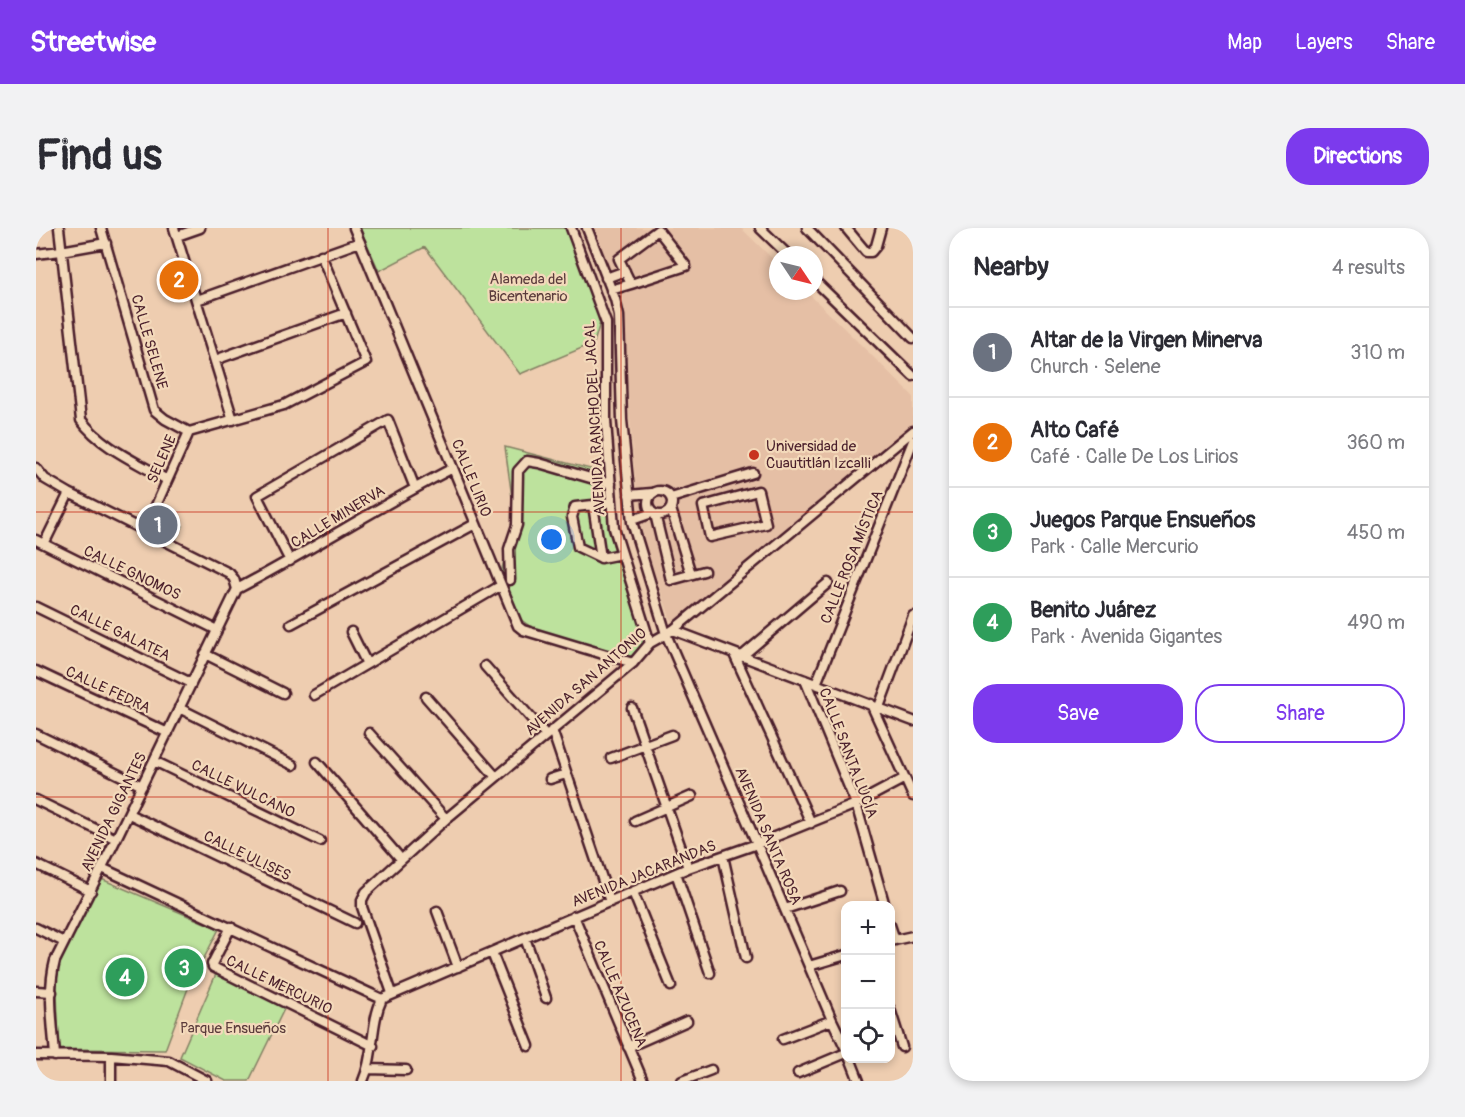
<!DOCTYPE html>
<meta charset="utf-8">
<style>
:root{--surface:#fff;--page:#f2f2f3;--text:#2b2b33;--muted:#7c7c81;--line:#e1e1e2;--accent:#7c3aed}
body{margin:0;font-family:Pangolin,sans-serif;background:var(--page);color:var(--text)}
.controls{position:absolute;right:18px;bottom:18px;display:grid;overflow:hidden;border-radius:12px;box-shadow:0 3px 9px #0003}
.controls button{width:54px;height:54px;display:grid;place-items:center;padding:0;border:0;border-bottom:2px solid var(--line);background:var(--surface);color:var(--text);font:30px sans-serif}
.compass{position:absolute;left:733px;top:18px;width:54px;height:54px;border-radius:50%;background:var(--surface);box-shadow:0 3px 9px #0003;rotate:125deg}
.you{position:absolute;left:516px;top:312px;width:21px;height:21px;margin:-15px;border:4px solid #fff;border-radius:50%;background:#1a73e8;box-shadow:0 0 0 9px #1a73e833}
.badge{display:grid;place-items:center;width:39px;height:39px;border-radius:50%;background:var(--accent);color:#fff;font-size:20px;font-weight:700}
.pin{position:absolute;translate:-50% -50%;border:3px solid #fff;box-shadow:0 2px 6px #0006}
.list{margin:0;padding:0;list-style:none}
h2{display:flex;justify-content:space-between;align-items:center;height:78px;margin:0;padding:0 24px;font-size:26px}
h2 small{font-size:20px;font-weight:400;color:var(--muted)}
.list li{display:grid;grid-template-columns:39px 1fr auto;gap:18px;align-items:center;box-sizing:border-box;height:90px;padding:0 24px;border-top:2px solid var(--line)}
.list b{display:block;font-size:22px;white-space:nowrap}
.list p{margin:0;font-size:20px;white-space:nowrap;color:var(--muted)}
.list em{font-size:20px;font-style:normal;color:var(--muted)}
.actions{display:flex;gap:12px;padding:18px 24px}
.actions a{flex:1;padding:14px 0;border:2px solid var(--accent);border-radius:24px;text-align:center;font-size:21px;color:var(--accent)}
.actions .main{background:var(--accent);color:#fff}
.icon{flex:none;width:33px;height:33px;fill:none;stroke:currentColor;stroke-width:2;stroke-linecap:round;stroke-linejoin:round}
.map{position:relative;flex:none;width:877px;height:853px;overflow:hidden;border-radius:24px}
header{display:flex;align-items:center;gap:36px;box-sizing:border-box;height:84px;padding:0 30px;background:var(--accent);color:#fff}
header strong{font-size:28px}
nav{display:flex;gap:33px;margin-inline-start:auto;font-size:21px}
.intro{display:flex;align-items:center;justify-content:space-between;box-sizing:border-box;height:144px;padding:0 36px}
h1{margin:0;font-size:42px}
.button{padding:15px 27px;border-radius:24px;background:var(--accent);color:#fff;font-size:21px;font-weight:700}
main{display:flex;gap:36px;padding:0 36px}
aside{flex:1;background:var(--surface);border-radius:24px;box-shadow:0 3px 9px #0003}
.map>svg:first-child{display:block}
.built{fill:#e5bfa5}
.green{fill:#bde29d;stroke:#848064;stroke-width:1.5}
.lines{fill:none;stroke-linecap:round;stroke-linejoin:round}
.minor-casing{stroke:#4a1f2b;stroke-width:13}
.minor{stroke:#f3d9ba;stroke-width:8}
.grid{fill:none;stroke:#c8321e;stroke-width:1.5;stroke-opacity:0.55}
.poi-dot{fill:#c8321e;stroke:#f3d9ba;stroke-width:2}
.labels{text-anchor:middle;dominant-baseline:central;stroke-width:4.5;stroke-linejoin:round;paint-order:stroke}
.park-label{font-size:15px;fill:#5b3c3c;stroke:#f3d9ba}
.street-label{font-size:15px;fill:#4a1f2b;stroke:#f3d9ba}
.poi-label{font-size:15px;fill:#4a1f2b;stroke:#f3d9ba;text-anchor:start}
</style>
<header>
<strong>Streetwise</strong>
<nav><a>Map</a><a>Layers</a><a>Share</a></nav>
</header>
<div class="intro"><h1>Find us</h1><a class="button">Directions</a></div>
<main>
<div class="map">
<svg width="877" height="853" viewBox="0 0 877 853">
<rect width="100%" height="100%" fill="#eecdb0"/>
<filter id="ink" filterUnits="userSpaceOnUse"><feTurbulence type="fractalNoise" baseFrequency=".0167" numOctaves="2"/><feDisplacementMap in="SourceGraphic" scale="12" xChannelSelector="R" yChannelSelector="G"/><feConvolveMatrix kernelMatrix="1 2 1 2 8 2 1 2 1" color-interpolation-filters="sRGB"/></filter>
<g filter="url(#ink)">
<!-- built -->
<path class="built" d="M556 0H705L742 36V63H770L877 168V197L636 395 612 327 602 287 589 132 588 83Z"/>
<!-- green -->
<path class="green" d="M324 0H531L565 91 558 115 484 146 389 19 343 43Z
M469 219 570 245 572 301 609 415 594 433 505 406 481 389 464 351 478 284Z
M126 284 147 298 140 311 118 300Z
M63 650 183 701 151 763 129 822 23 821 20 735Z
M180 746 249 779 213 853H190L144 829Z"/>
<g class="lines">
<!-- minor casing -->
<g class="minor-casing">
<path id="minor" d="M23 0 45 192C66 220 101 234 131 252
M65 0 118 182 129 191 153 204
M138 0 197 192
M318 0 482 398 487 402 597 435
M535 0 570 95V193L578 300 614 415
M551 0 579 71 583 88 586 192 596 294 630 406 721 616 796 792 810 821
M724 0 752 27
M771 0 877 110
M810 0 830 24H835L840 18 845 0
M622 2 650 38 595 56 583 31Z
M141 8 164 0
M0 26 25 23 70 15
M570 50 589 43
M778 52 877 148
M575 62 595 56
M161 72 324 14
M179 132 310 85
M153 204 248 177 330 134 285 27
M0 240 9 251 33 265 193 345 198 351 201 361
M722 263 730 296 674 309 667 278Z
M612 275a12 12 0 1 1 24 0a12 12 0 1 1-24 0Z
M593 267 616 265
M635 270 717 245
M576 274 557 277 565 330 585 326
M557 277 539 279 536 289 542 319 565 330
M635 281 655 346
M619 286 635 352 668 343
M596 292 616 285
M109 302 153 204
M0 312 181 402
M8 316 33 265
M254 333 221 268 352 192 379 260
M474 352 473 321 481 297 482 243 491 233 503 235 575 256
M201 361C274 323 343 278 417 240
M0 379 155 455
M255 396 439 296
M637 402 877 493
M315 404 331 436
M169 426 247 465
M698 426 775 595
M705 429 792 355
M449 438 510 507
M0 443 132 505
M769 452 820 576 849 678
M780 456 877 213
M278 467 464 358
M390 469 460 549
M835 476 877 568
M843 479 877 388
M143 480 257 537
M596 480 652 640
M516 502 574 674
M333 505 410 591
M0 506 106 558
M575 530 636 507
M118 533 284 613
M281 534 365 631
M514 551 530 546
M0 572 80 611
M93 586 319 695
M599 593 656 568
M687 628 710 730
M0 636 55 663
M66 640 346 771
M640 645 674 745
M597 664 635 758
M749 681 804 663
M401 683 422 739
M538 688 607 853
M854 697 859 712
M195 699 176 736 177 739 337 818
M0 700 28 714
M489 710 510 770
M854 713 877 708
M456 725 493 818
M773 738 810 727
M0 763 16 764
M356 765 326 679V672L330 664 410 591 597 435 614 415 637 402 877 203
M854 781 866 819
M747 811 796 792
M592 819 651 793
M0 827 75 828 133 833 171 853
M19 828C17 797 11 763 19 733L80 611 201 361
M814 830 823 853
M332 841 370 842
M762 845 810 825
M75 853V828
M327 853C339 826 334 796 346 771L652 640 721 616 820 576 869 550
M646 853 675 842"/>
</g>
<!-- minor -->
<use href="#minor" class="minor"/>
</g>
</g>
<!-- grid -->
<path class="grid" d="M292 0V853M585 0V853M0 284H877M0 569H877"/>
<!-- markers -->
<circle class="poi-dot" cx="718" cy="227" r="6"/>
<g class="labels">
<!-- park labels -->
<g class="park-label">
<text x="492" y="51">Alameda del<tspan x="492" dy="17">Bicentenario</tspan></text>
<text x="197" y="800">Parque Ensueños</text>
</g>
<!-- street labels -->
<g class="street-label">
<text transform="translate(113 114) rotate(74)">CALLE SELENE</text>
<text transform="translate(559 190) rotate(-93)">AVENIDA RANCHO DEL JACAL</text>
<text transform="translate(126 231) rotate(-66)">SELENE</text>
<text transform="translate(435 250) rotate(68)">CALLE LIRIO</text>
<text transform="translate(302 289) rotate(-31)">CALLE MINERVA</text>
<text transform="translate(816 329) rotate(-68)">CALLE ROSA MÍSTICA</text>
<text transform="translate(96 345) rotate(26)">CALLE GNOMOS</text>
<text transform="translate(84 405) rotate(26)">CALLE GALATEA</text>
<text transform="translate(550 454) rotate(-41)">AVENIDA SAN ANTONIO</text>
<text transform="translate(72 462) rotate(25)">CALLE FEDRA</text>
<text transform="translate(812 525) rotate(69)">CALLE SANTA LUCÍA</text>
<text transform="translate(207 561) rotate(26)">CALLE VULCANO</text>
<text transform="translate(78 584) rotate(-64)">AVENIDA GIGANTES</text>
<text transform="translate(732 608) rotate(67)">AVENIDA SANTA ROSA</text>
<text transform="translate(211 628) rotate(26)">CALLE ULISES</text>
<text transform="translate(608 646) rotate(-22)">AVENIDA JACARANDAS</text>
<text transform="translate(243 757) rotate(26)">CALLE MERCURIO</text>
<text transform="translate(584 766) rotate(67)">CALLE AZUCENA</text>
</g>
<!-- poi labels -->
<g class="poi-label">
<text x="730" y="218">Universidad de<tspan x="730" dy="17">Cuautitlán Izcalli</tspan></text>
</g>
</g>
</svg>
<div class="controls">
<button>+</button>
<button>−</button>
<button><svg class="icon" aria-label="locate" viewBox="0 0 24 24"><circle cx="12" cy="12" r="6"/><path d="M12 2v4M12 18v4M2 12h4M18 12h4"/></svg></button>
</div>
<svg class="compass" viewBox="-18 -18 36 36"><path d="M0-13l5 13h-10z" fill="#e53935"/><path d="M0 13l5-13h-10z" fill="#7c7c81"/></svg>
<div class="you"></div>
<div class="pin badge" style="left:122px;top:297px;background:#6b7280">1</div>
<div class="pin badge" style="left:143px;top:52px;background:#e8710a">2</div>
<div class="pin badge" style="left:148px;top:740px;background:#2e9e5b">3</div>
<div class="pin badge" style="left:89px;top:749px;background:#2e9e5b">4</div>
</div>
<aside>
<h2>Nearby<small>4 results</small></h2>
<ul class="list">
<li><span class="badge" style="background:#6b7280">1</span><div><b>Altar de la Virgen Minerva</b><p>Church · Selene</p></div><em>310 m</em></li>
<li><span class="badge" style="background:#e8710a">2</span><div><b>Alto Café</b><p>Café · Calle De Los Lirios</p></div><em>360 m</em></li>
<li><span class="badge" style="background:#2e9e5b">3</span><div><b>Juegos Parque Ensueños</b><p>Park · Calle Mercurio</p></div><em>450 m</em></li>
<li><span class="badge" style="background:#2e9e5b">4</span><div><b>Benito Juárez</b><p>Park · Avenida Gigantes</p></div><em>490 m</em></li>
</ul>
<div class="actions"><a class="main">Save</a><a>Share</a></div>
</aside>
</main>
